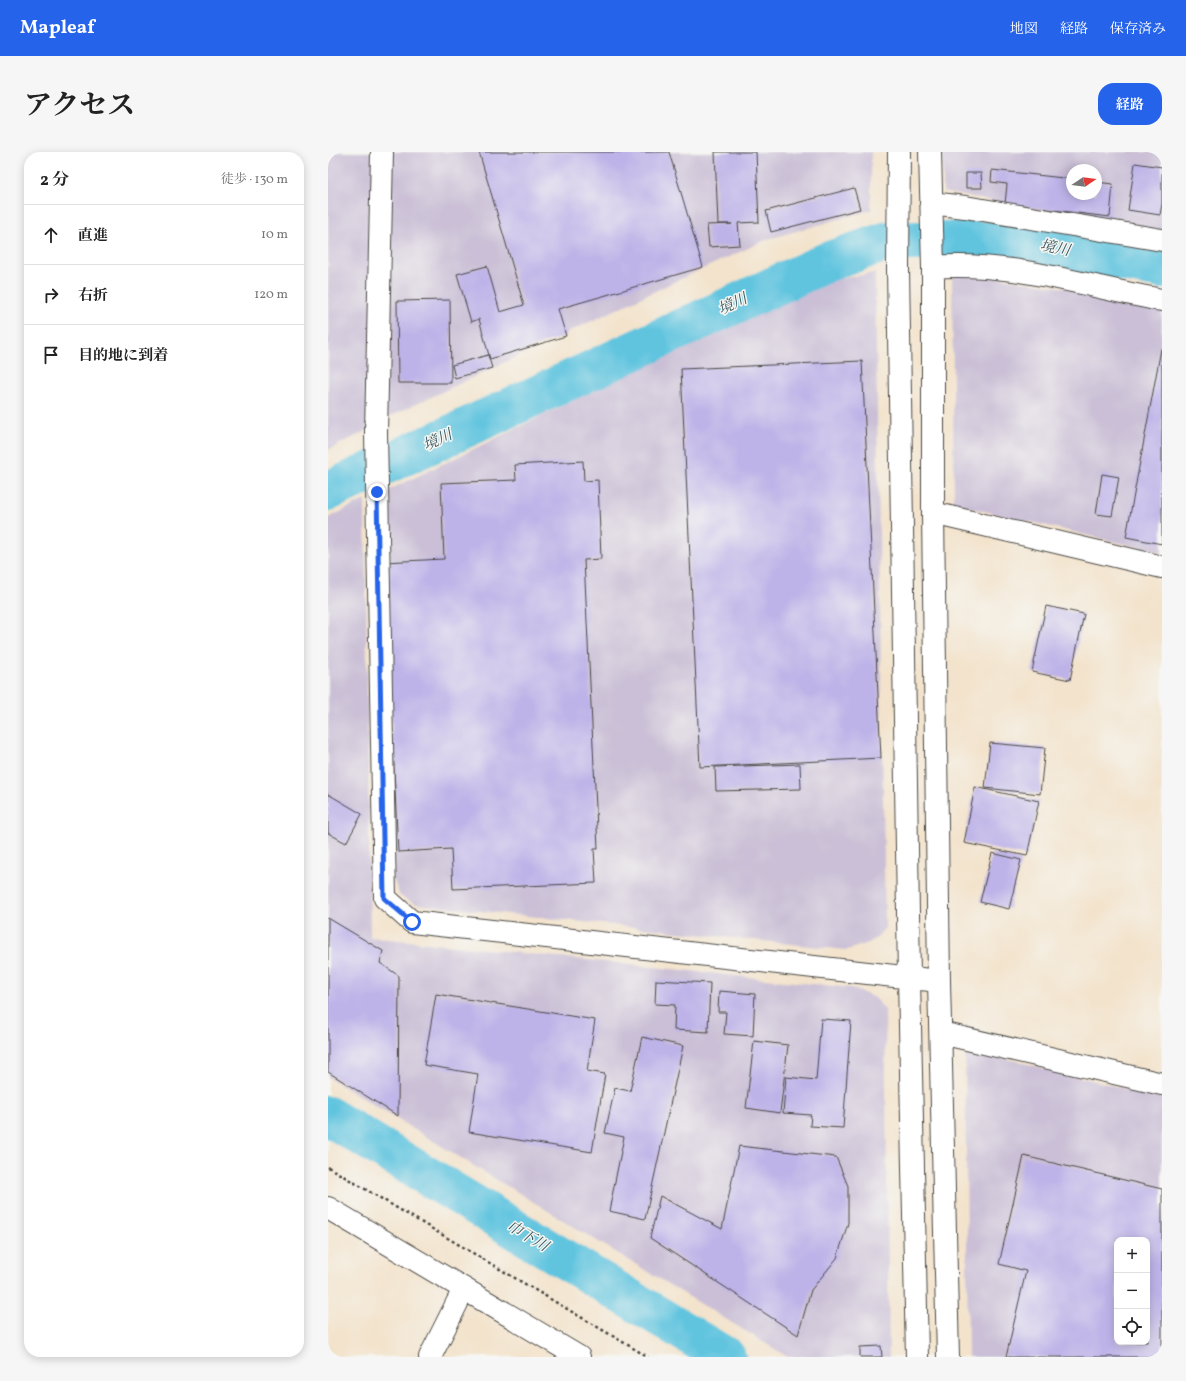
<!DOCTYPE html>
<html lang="ja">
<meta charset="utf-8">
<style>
:root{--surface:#fff;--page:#f6f6f6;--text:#222;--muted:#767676;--line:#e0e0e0;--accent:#2563eb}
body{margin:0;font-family:Vollkorn,"Noto Serif JP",serif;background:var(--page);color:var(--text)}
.controls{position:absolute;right:12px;bottom:12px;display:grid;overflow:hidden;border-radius:8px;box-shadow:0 2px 10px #0003}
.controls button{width:36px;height:36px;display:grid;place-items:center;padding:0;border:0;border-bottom:1px solid var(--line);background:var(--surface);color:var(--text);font:20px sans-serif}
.compass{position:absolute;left:738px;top:12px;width:36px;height:36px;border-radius:50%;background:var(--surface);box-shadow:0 2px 10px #0003;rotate:77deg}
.stop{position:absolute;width:12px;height:12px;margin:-9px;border:3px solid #2563eb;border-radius:50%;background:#fff}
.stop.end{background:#2563eb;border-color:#fff;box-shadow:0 1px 4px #0008}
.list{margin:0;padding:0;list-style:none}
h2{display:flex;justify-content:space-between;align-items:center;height:52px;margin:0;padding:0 16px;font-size:17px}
h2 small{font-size:13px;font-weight:400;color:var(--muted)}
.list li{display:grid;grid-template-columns:26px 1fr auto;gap:12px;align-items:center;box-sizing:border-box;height:60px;padding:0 16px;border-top:1px solid var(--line)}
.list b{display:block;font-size:15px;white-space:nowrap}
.list em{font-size:13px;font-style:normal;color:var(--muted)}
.icon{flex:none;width:22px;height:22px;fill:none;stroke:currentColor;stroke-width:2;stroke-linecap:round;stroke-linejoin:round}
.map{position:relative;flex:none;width:834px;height:1205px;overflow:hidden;border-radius:16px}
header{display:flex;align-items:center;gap:24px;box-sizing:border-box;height:56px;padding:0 20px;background:var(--accent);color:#fff}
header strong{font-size:19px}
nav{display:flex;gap:22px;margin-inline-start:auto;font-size:14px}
.intro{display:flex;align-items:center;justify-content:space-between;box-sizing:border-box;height:96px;padding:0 24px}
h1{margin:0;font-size:28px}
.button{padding:10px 18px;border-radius:16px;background:var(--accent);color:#fff;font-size:14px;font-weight:700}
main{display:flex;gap:24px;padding:0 24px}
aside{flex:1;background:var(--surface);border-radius:16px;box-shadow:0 2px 10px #0003}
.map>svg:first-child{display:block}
.industrial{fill:#cabfd6;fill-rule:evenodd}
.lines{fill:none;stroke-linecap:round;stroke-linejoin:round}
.river{stroke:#61c4df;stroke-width:40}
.building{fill:#beb3e8;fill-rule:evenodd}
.minor-casing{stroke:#494743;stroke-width:24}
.path{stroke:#494743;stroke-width:2.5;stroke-dasharray:3 3;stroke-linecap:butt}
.minor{stroke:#fff;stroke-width:22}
.route{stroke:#2563eb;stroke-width:5}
.labels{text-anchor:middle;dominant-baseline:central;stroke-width:3;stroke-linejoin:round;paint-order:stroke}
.water-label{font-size:15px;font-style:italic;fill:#3b5961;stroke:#f6f6f2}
</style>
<header>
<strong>Mapleaf</strong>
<nav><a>地図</a><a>経路</a><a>保存済み</a></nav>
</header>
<div class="intro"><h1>アクセス</h1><a class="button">経路</a></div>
<main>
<aside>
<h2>2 分<small>徒歩 · 130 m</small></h2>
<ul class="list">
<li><svg class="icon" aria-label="ahead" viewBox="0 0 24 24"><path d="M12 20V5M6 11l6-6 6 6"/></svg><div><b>直進</b></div><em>10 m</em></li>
<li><svg class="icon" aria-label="right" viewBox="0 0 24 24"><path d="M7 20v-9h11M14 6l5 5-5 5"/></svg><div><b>右折</b></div><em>120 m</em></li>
<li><svg class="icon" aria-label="arrive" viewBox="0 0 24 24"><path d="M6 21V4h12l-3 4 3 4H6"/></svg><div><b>目的地に到着</b></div></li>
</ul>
</aside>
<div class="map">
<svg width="834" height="1205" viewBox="0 0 834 1205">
<rect width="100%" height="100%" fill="#f6f6f2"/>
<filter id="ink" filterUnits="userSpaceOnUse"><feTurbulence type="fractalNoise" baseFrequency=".025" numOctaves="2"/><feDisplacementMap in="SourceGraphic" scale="8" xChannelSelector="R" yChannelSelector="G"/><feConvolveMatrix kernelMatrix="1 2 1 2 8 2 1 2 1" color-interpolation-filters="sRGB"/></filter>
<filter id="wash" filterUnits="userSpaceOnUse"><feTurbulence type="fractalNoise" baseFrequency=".012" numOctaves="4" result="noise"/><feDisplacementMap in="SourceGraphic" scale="16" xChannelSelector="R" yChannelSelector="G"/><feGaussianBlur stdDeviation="0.9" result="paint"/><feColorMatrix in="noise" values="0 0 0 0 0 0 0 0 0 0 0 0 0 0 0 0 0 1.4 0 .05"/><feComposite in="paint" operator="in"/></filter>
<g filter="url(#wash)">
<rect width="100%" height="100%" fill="#f3e3cc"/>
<!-- industrial -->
<path class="industrial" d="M0 0H543V58L440 87 346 130 59 266 34 281 0 298Z
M615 0H834V81L615 40ZM744 18H768V42H744Z
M547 121 557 776 549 785 541 791 519 798 87 752 72 744 65 727 61 338 463 143 510 127Z
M624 121 655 123 834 151V401L626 352Z
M37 348 42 785 523 836 547 846 557 858 561 1205H460L0 925V366Z
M637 896 834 946V1205H640ZM789 1088H819V1190H789Z"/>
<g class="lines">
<!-- river -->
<path class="river" d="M0 339 499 110 560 89H684L834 117
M0 964 398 1205"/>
</g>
<g id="blocks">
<!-- building -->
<path class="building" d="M151 0H341L375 115 230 157 238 184 162 207 151 167 143 170 129 122 159 114 172 160 196 153Z
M387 0H428L431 70 410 71 412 93 381 95 379 73 404 72H390Z
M807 11 834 15V52L832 63 800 58Z
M664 18 744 27V42H768V30L785 32 782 65 677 52 679 32 663 30Z
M638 21H653L654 36H638Z
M526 36 532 57 443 80 438 59Z
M122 148 123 231H70L69 149Z
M833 197H834V392L798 385Z
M160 203 164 216 127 226 124 213Z
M534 209 553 606 372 615 353 217Z
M255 309 256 329 270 328 273 407 256 408 270 697H266L268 731 125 737 123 697 70 700 56 410 116 407 113 331 188 328 187 313Z
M774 322 791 325 784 364 768 362Z
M718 454 756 462 742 528 704 520Z
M662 591 717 596 712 642 657 636Z
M472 612 473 637 388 639 387 615Z
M647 635 711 649 699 704 636 691Z
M0 642 34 662 18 691 0 681Z
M664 701 693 708 681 757 652 750Z
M0 766 55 799 52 811 71 824 70 964 0 920Z
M328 828 382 831 380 880 346 878 347 853 327 852Z
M391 839 427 842 425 884 396 882 398 860H390Z
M108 842 267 868 259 919 277 922 264 1000 141 980 150 922 96 913Z
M493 867 523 869 515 976 482 974 483 963 455 961 458 925 488 928Z
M314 885 355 894 317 1067 281 1059 296 985 277 981 287 936 302 939Z
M426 889 460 893 452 961 418 956Z
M411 994 508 1005 520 1034V1071L509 1106 483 1138 470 1183 322 1086 332 1044 394 1077Z
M696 1004 834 1037V1205H678L698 1119 671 1112ZM789 1088H819V1190H789Z
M553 1194 554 1205H532V1195Z"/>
</g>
</g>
<g filter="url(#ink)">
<use href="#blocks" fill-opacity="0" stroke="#494743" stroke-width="1"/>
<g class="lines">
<!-- minor casing -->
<g class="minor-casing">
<path id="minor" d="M54 0 48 281 57 746 84 770 611 829
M571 0 570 116 581 826 589 1205
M602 0 605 115V361L611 829 620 1205
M603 51 637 55 834 88
M605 115C680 108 760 135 834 148
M605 361 834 415
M613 881 834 932
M0 1056 251 1205
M102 1205 136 1137"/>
</g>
<!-- path -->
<path class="path" d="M0 1015 320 1205"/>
<!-- minor -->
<use href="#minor" class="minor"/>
</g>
</g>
<g class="lines" filter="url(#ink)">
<!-- route -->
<path class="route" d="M49 340 56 746 84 770"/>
</g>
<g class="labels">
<!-- water labels -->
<g class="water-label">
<text transform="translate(727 97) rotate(11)">境川</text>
<text transform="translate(405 153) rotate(-25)">境川</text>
<text transform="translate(110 289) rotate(-25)">境川</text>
<text transform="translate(199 1085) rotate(31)">巾下川</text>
</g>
</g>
</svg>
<div class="controls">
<button>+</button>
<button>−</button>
<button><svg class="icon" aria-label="locate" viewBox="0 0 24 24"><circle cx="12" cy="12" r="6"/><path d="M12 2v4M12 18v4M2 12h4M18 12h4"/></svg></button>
</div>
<svg class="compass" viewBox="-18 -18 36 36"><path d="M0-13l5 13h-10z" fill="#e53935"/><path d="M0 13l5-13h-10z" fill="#767676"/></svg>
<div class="stop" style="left:84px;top:770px"></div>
<div class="stop end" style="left:49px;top:340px"></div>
</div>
</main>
